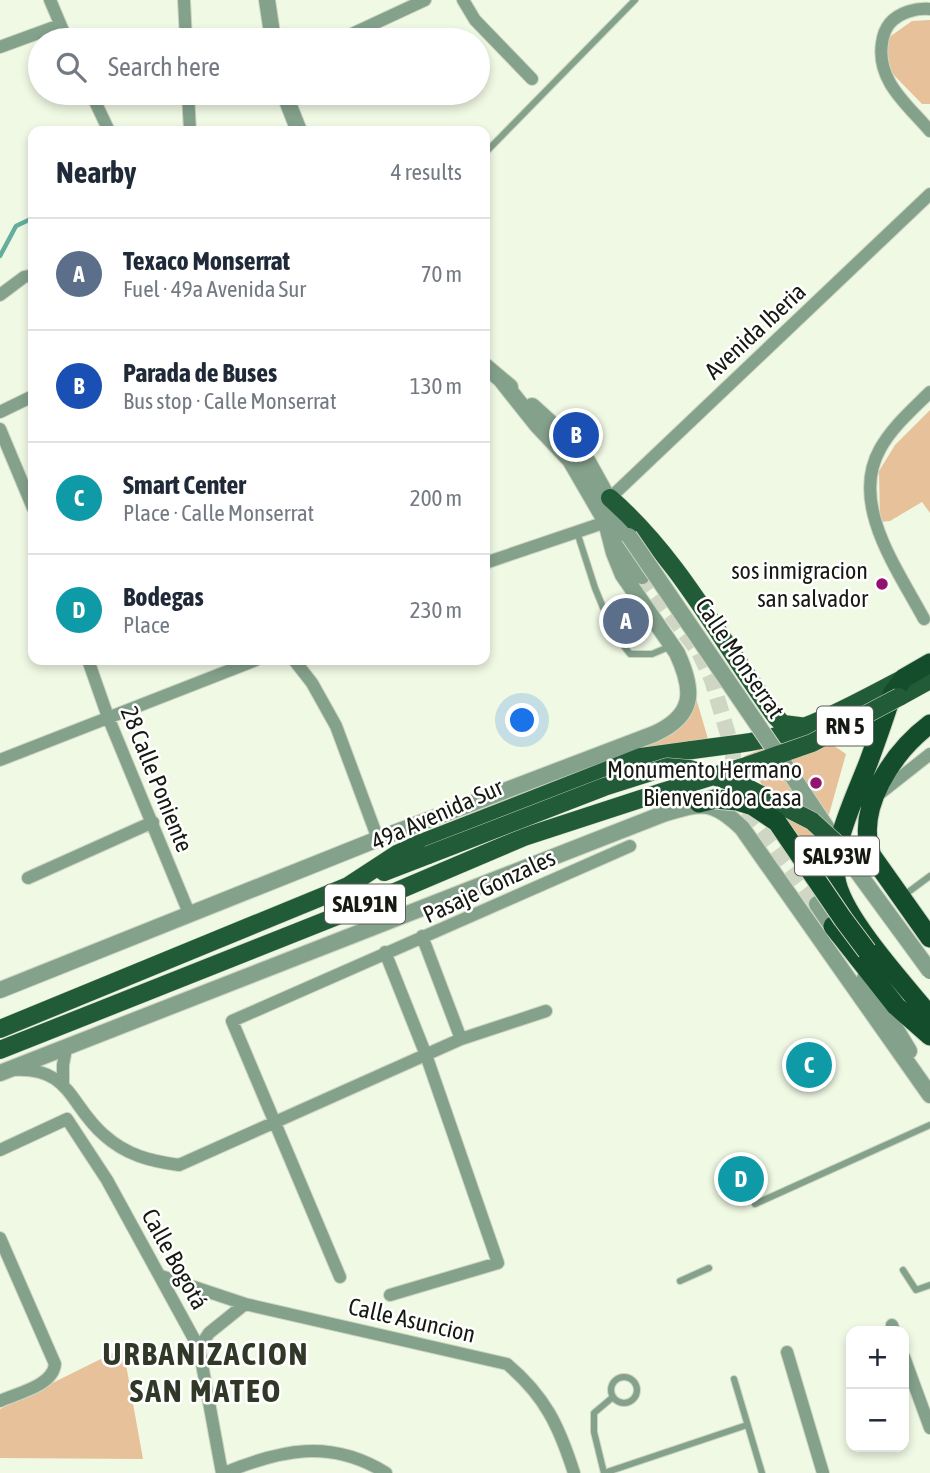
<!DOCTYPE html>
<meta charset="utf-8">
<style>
:root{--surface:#fff;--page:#f2f2f3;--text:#1f2937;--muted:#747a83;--line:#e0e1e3;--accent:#ea580c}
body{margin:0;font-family:"Asap Condensed",sans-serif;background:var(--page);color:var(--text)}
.controls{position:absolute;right:21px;bottom:21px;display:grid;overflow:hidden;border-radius:14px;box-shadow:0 4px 10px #0003}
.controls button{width:63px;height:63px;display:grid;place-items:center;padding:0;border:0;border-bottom:2px solid var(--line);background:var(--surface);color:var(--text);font:35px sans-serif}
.you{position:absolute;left:523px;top:721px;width:24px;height:24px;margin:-18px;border:5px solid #fff;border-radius:50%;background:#1a73e8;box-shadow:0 0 0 10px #1a73e833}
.badge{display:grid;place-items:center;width:46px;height:46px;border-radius:50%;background:var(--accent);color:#fff;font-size:23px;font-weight:700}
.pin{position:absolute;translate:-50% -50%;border:4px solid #fff;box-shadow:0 2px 7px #0006}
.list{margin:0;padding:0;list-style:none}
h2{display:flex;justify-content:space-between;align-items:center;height:91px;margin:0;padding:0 28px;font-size:30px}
h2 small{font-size:23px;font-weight:400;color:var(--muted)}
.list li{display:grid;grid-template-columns:46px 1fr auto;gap:21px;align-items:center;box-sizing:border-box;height:112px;padding:0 28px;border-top:2px solid var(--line)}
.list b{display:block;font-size:26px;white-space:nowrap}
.list p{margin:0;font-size:23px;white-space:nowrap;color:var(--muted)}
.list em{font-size:23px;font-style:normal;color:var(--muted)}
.icon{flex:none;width:38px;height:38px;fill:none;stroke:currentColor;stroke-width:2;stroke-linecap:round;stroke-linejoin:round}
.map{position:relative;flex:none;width:930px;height:1473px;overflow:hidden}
.search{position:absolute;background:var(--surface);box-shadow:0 4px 10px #0003;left:28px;top:28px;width:462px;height:77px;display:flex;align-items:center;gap:18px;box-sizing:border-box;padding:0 24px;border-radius:38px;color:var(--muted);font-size:26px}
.panel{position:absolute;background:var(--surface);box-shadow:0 4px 10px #0003;left:28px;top:126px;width:462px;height:539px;border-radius:14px}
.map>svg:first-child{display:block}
.green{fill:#e7c199}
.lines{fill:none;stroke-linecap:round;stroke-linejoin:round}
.stream{stroke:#65ad9f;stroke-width:4.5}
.tertiary-tunnel{stroke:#cfd7c4;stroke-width:16;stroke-dasharray:16 8;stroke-linecap:butt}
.service-casing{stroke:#cdd5c2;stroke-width:8}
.minor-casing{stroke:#cdd5c2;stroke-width:14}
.tertiary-casing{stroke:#cdd5c2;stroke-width:18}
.primary-casing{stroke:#cdd5c2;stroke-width:19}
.trunk-casing{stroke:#cdd5c2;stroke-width:21}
.service{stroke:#84a18c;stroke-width:6}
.minor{stroke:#84a18c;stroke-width:12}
.tertiary{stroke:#84a18c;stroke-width:16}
.primary{stroke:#225b38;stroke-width:18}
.trunk{stroke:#144d2c;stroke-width:19}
.tertiary-bridge-casing{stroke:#cdd5c2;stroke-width:18;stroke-linecap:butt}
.primary-bridge-casing{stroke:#cdd5c2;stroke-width:19;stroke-linecap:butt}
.trunk-bridge-casing{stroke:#cdd5c2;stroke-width:21;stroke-linecap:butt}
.tertiary-bridge{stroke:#84a18c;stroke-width:16}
.primary-bridge{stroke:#225b38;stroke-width:18}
.trunk-bridge{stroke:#144d2c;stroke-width:19}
.poi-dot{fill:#92136f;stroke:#fff;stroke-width:2.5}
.labels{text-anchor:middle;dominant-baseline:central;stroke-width:5;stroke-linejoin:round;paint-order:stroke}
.shield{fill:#fff;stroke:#5c5e58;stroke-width:2}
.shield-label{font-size:23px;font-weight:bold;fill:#161911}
.street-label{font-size:24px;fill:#161911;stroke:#fff}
.poi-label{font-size:24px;fill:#161911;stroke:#fff;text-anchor:end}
.district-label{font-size:32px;font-weight:bold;letter-spacing:2px;fill:#313827;stroke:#fff}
</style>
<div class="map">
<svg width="930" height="1473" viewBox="0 0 930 1473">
<rect width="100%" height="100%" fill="#f0f9e4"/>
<!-- green -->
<path class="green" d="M930 20V104H922L888 69V38L912 21Z
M930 410V513L922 502 890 521 880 522 879 471 895 445Z
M696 698 708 739 627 754 447 823 675 731 682 726Z
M811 730 846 754 817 857 826 887 744 756Z
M123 1348 143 1459 0 1458V1409Z"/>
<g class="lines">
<!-- stream -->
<path class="stream" d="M0 256 16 226 33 218"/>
<!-- tertiary-tunnel -->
<path class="tertiary-tunnel" d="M642 576 699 652 712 680 733 752V785L738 796 753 821 817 904"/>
<!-- service casing -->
<g class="service-casing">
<path id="service" d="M485 153 635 0
M577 532 595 588 613 632 630 654H652L671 646
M903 896 930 876
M755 1204 930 1125
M903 1270 916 1290 930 1285
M680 1281 709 1268
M611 1390a13 13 0 1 1 26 0a13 13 0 1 1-26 0Z
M734 1379 762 1473
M604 1473 747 1425
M604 1473 594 1432V1413L613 1397"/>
</g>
<!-- minor casing -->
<g class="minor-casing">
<path id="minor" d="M50 0 67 40
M184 0 186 40
M463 0 475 20 532 79
M930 9C916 8 900 12 890 23 885 29 883 35 882 43 876 81 908 105 930 131
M339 40 425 0
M0 47 60 25
M91 93 109 131
M188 93 190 131
M0 295 24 277 33 275
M0 412 33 396
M0 429 33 508
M610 498 930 194
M485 563 606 522
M924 619C898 570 849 504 880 449 892 427 913 409 930 392
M88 660 108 717 189 913
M294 660 312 683 336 726 378 839
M0 760 256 660
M878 795 930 754
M28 878 153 822
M422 936 461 1039
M385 952 426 1055 498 1263 390 1295
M12 1070C71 1066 69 1105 104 1135 126 1155 150 1161 179 1165L461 1039 546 1011
M63 1083V1065L66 1049 74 1046
M0 1150 67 1119 107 1180 199 1348 222 1473
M0 1238 55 1364C53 1386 17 1393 0 1401
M161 1276 245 1304 507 1364C545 1396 559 1426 574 1473
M340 1277 232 1021 630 846
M892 1325 894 1331
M199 1348 209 1333 245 1304
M787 1352 823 1473
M904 1357 930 1428
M224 1473C280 1450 330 1438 386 1473"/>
</g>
<!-- tertiary casing -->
<g class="tertiary-casing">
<path id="tertiary" d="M267 0 273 40
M284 93 299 131
M485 366 510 387
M502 381 537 425 570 460 606 522 642 576
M532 406 553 425 588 462 629 536
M791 774 828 830
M817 904 838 935
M865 978 909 1051
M0 990 378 839 654 734C696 715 694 690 677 653L623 575 614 553 606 522
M0 1073 663 814C701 803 711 798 742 828L930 1095"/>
</g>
<!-- primary casing -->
<g class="primary-casing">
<path id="primary" d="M610 498C680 559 722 643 776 717L783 724 807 727
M899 697 930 680
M737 744C798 737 850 706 904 678
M384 872 428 855
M0 1029 348 886 397 854 419 844 641 757 692 750
M0 1050 350 911 524 837 662 792"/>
</g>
<!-- trunk casing -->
<g class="trunk-casing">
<path id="trunk" d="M930 663 904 678 892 694C885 717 877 739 869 761 857 793 828 850 837 884 847 922 904 984 930 1016
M930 724C893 752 854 809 872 856L930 938
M699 803 715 799
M833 926 896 1006 930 1036"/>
</g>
<!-- service -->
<use href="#service" class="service"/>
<!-- minor -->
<use href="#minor" class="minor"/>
<!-- tertiary -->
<use href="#tertiary" class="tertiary"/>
<!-- primary -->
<use href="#primary" class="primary"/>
<!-- trunk -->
<use href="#trunk" class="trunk"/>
<!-- tertiary-bridge casing -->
<g class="tertiary-bridge-casing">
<path id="tertiary-bridge" d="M629 536 791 774
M837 844 930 971"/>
</g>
<!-- primary-bridge casing -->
<g class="primary-bridge-casing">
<path id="primary-bridge" d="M692 750 737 744
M662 792 746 766 812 743 899 697
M428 855 604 787 667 767 690 769 742 785 812 821 837 844"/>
</g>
<!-- trunk-bridge casing -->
<g class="trunk-bridge-casing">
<path id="trunk-bridge" d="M715 799 737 801 753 806 777 822 843 919 867 951"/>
</g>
<!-- tertiary-bridge -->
<use href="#tertiary-bridge" class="tertiary-bridge"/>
<!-- primary-bridge -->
<use href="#primary-bridge" class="primary-bridge"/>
<!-- trunk-bridge -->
<use href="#trunk-bridge" class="trunk-bridge"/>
</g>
<!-- markers -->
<g class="poi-dot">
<circle cx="882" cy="584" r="7"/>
<circle cx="816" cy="783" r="7"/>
</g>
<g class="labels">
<!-- shield labels -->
<g class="shield">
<rect x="817" y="706.5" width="56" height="39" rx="5"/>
<rect x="795" y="836.5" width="84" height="39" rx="5"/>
<rect x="325" y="884.5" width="80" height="39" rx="5"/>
</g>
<g class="shield-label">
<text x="845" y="726">RN 5</text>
<text x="837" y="856">SAL93W</text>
<text x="365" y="904">SAL91N</text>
</g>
<!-- street labels -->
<g class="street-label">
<text transform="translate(755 331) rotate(-43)">Avenida Iberia</text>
<text transform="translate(740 658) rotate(56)">Calle Monserrat</text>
<text transform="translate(157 779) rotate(68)">28 Calle Poniente</text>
<text transform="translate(437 814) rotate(-24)">49a Avenida Sur</text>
<text transform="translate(489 886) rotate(-25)">Pasaje Gonzales</text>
<text transform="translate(175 1259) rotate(61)">Calle Bogotá</text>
<text transform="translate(412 1320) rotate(13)">Calle Asuncion</text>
</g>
<!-- poi labels -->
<g class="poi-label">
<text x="868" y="570">sos inmigracion<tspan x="868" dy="28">san salvador</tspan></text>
<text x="802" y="769">Monumento Hermano<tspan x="802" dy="28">Bienvenido a Casa</tspan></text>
</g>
<!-- district labels -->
<g class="district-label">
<text x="206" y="1353">URBANIZACION<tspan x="206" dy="37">SAN MATEO</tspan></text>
</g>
</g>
</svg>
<div class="controls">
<button>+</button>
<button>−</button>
</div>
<div class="you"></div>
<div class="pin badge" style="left:626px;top:621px;background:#5c6f8a">A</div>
<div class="pin badge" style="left:576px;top:435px;background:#1a4fb4">B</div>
<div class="pin badge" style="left:809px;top:1065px;background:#0f9aa8">C</div>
<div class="pin badge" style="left:741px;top:1179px;background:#0f9aa8">D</div>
<div class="search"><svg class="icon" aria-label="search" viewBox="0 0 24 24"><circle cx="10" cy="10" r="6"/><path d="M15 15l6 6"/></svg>Search here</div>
<section class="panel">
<h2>Nearby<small>4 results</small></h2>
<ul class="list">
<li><span class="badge" style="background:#5c6f8a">A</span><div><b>Texaco Monserrat</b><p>Fuel · 49a Avenida Sur</p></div><em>70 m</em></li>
<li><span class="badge" style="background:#1a4fb4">B</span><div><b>Parada de Buses</b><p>Bus stop · Calle Monserrat</p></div><em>130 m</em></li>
<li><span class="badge" style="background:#0f9aa8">C</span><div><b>Smart Center</b><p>Place · Calle Monserrat</p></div><em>200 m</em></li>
<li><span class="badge" style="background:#0f9aa8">D</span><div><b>Bodegas</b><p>Place</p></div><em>230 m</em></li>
</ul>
</section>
</div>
